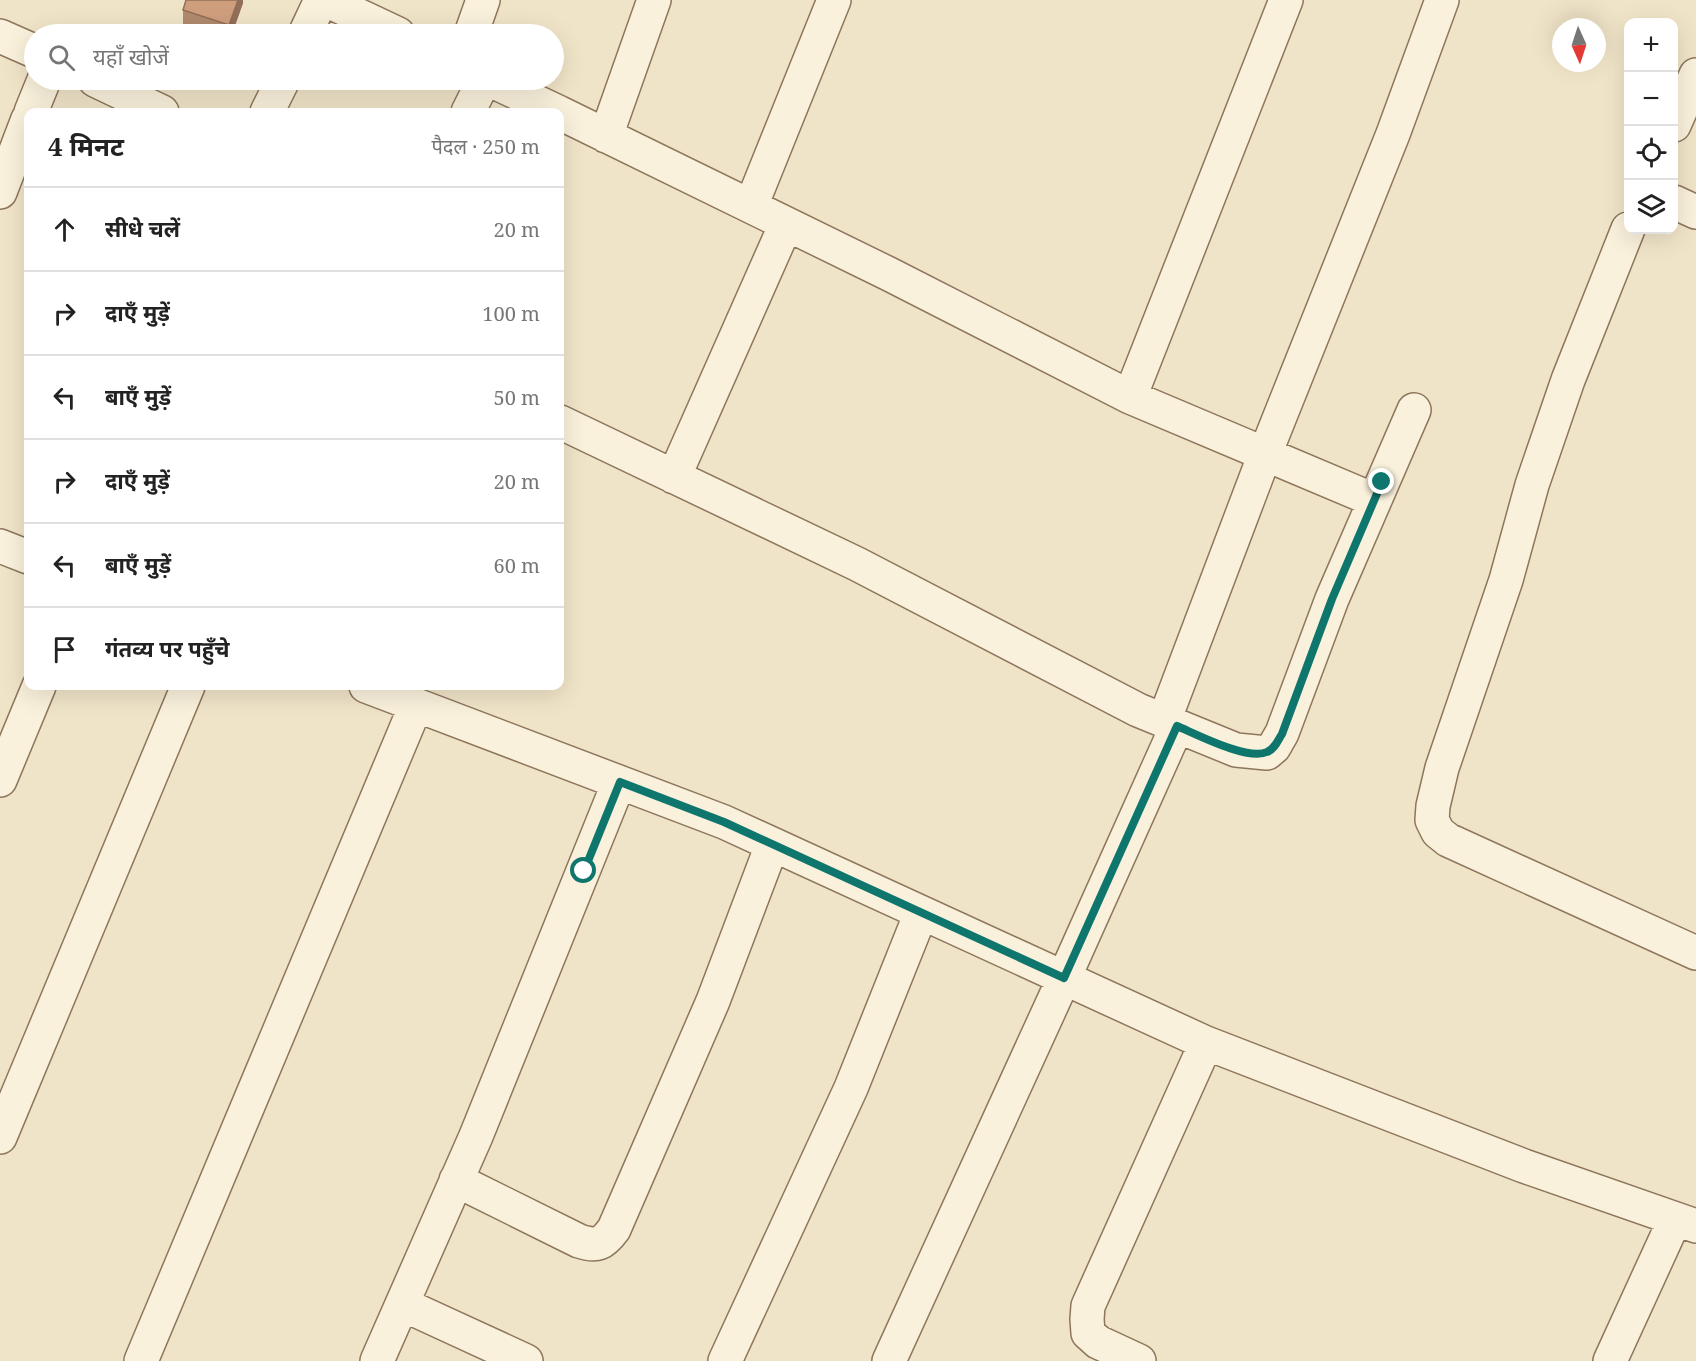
<!DOCTYPE html>
<html lang="hi">
<meta charset="utf-8">
<style>
:root{--surface:#fff;--page:#f6f6f6;--text:#222;--muted:#767676;--line:#e0e0e0}
body{margin:0;font-family:"Noto Serif","Noto Sans Devanagari",serif;background:var(--page);color:var(--text)}
.controls{position:absolute;right:18px;top:18px;display:grid;overflow:hidden;border-radius:12px;box-shadow:0 6px 24px #0002}
.controls button{width:54px;height:54px;display:grid;place-items:center;padding:0;border:0;border-bottom:2px solid var(--line);background:var(--surface);color:var(--text);font:30px sans-serif}
.compass{position:absolute;left:1552px;top:18px;width:54px;height:54px;border-radius:50%;background:var(--surface);box-shadow:0 6px 24px #0002;rotate:177deg}
.stop{position:absolute;width:18px;height:18px;margin:-14px;border:4px solid #0f766e;border-radius:50%;background:#fff}
.stop.end{background:#0f766e;border-color:#fff;box-shadow:0 2px 6px #0008}
.list{margin:0;padding:0;list-style:none}
h2{display:flex;justify-content:space-between;align-items:center;height:78px;margin:0;padding:0 24px;font-size:26px}
h2 small{font-size:20px;font-weight:400;color:var(--muted)}
.list li{display:grid;grid-template-columns:39px 1fr auto;gap:18px;align-items:center;box-sizing:border-box;height:84px;padding:0 24px;border-top:2px solid var(--line)}
.list b{display:block;font-size:22px;white-space:nowrap}
.list em{font-size:20px;font-style:normal;color:var(--muted)}
.icon{flex:none;width:33px;height:33px;fill:none;stroke:currentColor;stroke-width:2;stroke-linecap:round;stroke-linejoin:round}
.map{position:relative;flex:none;width:1696px;height:1361px;overflow:hidden}
.search{position:absolute;background:var(--surface);box-shadow:0 6px 24px #0002;left:24px;top:24px;width:540px;height:66px;display:flex;align-items:center;gap:15px;box-sizing:border-box;padding:0 21px;border-radius:33px;color:var(--muted);font-size:22px}
.panel{position:absolute;background:var(--surface);box-shadow:0 6px 24px #0002;left:24px;top:108px;width:540px;height:582px;border-radius:12px}
.map>svg:first-child{display:block}
.lines{fill:none;stroke-linecap:round;stroke-linejoin:round}
.minor-casing{stroke:#8d765c;stroke-width:36}
.minor{stroke:#faf1dc;stroke-width:33}
.wall{fill:#b2896c}
.shaded-wall{fill:#916f58}
.building{fill:#cf9f7d;stroke:#916f58;stroke-width:1.5}
.route{stroke:#0f766e;stroke-width:8}
</style>
<div class="map">
<svg width="1696" height="1361" viewBox="0 0 1696 1361">
<rect width="100%" height="100%" fill="#f0e4c8"/>
<g class="lines">
<!-- minor casing -->
<g class="minor-casing">
<path id="minor" d="M326 0 398 34
M305 34 321 0
M471 34 483 0
M0 36 34 51
M95 80 162 112
M490 80 558 112
M31 112 44 80
M267 112 283 80
M468 112 484 80
M560 113 889 274 1130 397 1374 500
M1674 125 1696 75
M606 136 654 0
M0 192 28 119
M1674 202 1696 212
M751 206 834 0
M1628 229 1568 380 1532 485 1506 580 1442 768 1433 806 1432 820 1438 832 1448 840 1696 953
M1130 397 1286 0
M560 422 857 564 1138 710 1236 750 1267 753 1274 747 1282 733 1332 599 1414 410
M674 477 786 224
M0 546 28 557
M366 686 724 822 1206 1043 1524 1166 1696 1226
M1164 721 1265 454 1393 134 1442 0
M0 780 39 686
M0 1137 188 686
M456 1180 579 1241C597 1247 603 1244 614 1229L713 1001 772 845
M402 1304 526 1361
M141 1361 416 705
M377 1361 476 1136 619 782
M725 1361 851 1088 921 913
M889 1361 1064 978 1177 726
M1139 1361 1098 1342 1088 1333 1087 1319 1088 1306 1206 1043
M1610 1361 1675 1219"/>
</g>
<!-- minor -->
<use href="#minor" class="minor"/>
</g>
<!-- wall -->
<path class="wall" d="M243 0V3L232 34H205L183 27V10Z"/>
<!-- shaded-wall -->
<path class="shaded-wall" d="M238 0H243V3L232 34H229V25Z"/>
<!-- building -->
<path class="building" d="M186 0H238L229 25 183 10Z"/>
<g class="lines">
<!-- route -->
<path class="route" d="M584 871 620 782 724 822 1064 978 1177 726C1196 734 1248 761 1267 752 1275 749 1278 740 1282 734L1332 599 1382 482"/>
</g>
</svg>
<div class="controls">
<button>+</button>
<button>−</button>
<button><svg class="icon" aria-label="locate" viewBox="0 0 24 24"><circle cx="12" cy="12" r="6"/><path d="M12 2v4M12 18v4M2 12h4M18 12h4"/></svg></button>
<button><svg class="icon" aria-label="layers" viewBox="0 0 24 24"><path d="M12 4l9 5-9 5-9-5zM3 14l9 5 9-5"/></svg></button>
</div>
<svg class="compass" viewBox="-18 -18 36 36"><path d="M0-13l5 13h-10z" fill="#e53935"/><path d="M0 13l5-13h-10z" fill="#767676"/></svg>
<div class="stop" style="left:584px;top:871px"></div>
<div class="stop end" style="left:1382px;top:482px"></div>
<div class="search"><svg class="icon" aria-label="search" viewBox="0 0 24 24"><circle cx="10" cy="10" r="6"/><path d="M15 15l6 6"/></svg>यहाँ खोजें</div>
<section class="panel">
<h2>4 मिनट<small>पैदल · 250 m</small></h2>
<ul class="list">
<li><svg class="icon" aria-label="ahead" viewBox="0 0 24 24"><path d="M12 20V5M6 11l6-6 6 6"/></svg><div><b>सीधे चलें</b></div><em>20 m</em></li>
<li><svg class="icon" aria-label="right" viewBox="0 0 24 24"><path d="M7 20v-9h11M14 6l5 5-5 5"/></svg><div><b>दाएँ मुड़ें</b></div><em>100 m</em></li>
<li><svg class="icon" aria-label="left" viewBox="0 0 24 24"><path d="M17 20v-9H6M10 6l-5 5 5 5"/></svg><div><b>बाएँ मुड़ें</b></div><em>50 m</em></li>
<li><svg class="icon" aria-label="right" viewBox="0 0 24 24"><path d="M7 20v-9h11M14 6l5 5-5 5"/></svg><div><b>दाएँ मुड़ें</b></div><em>20 m</em></li>
<li><svg class="icon" aria-label="left" viewBox="0 0 24 24"><path d="M17 20v-9H6M10 6l-5 5 5 5"/></svg><div><b>बाएँ मुड़ें</b></div><em>60 m</em></li>
<li><svg class="icon" aria-label="arrive" viewBox="0 0 24 24"><path d="M6 21V4h12l-3 4 3 4H6"/></svg><div><b>गंतव्य पर पहुँचे</b></div></li>
</ul>
</section>
</div>
